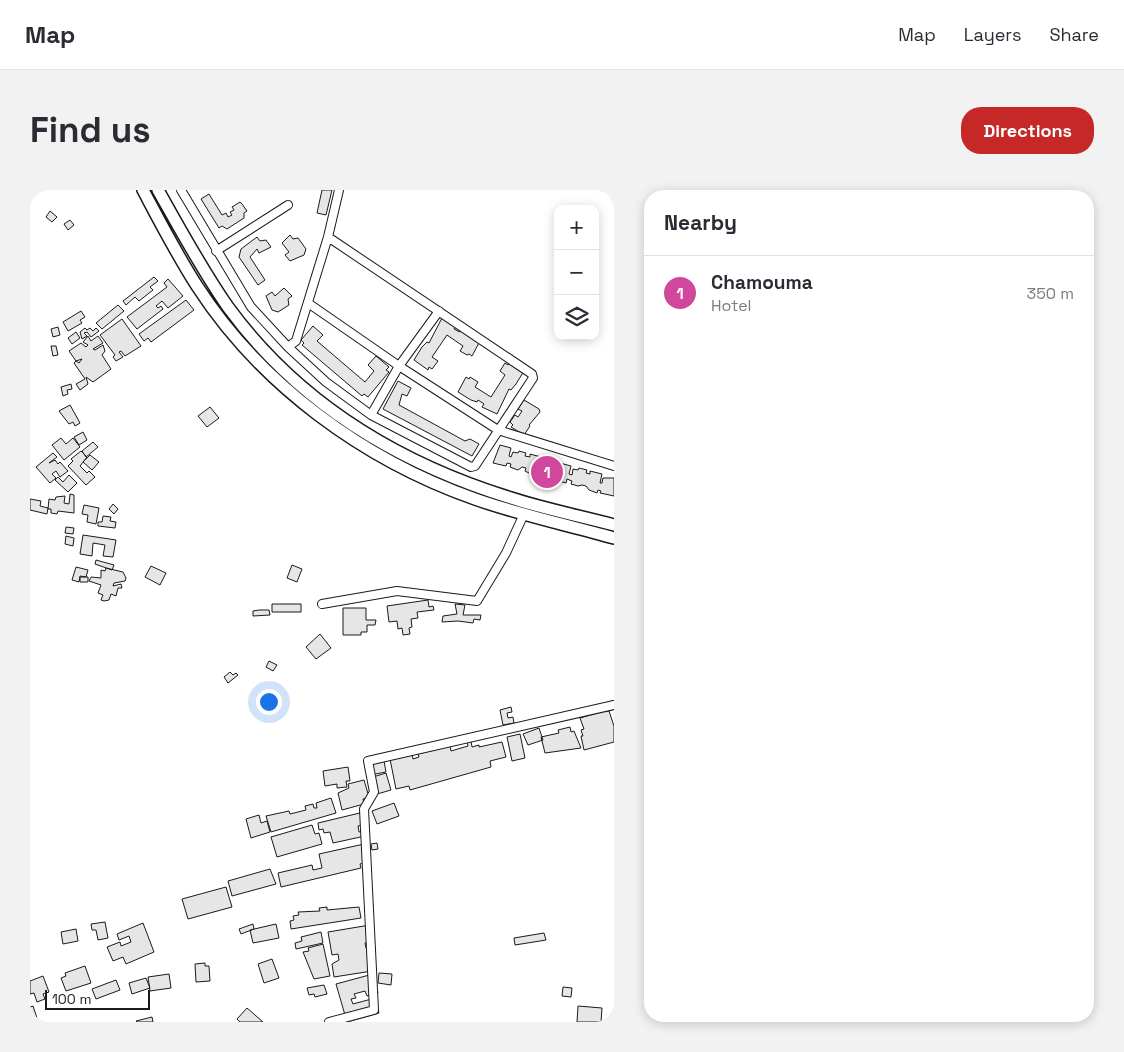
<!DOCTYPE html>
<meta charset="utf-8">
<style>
:root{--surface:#fff;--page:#f2f2f3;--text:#2b2b33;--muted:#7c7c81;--line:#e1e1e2;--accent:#c62828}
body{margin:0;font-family:"Space Grotesk",sans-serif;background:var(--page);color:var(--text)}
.controls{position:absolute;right:15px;top:15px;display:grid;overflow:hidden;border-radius:10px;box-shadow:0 2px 12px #0003}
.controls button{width:45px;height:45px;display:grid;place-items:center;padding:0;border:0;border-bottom:1px solid var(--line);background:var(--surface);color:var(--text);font:25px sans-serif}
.scale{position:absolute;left:15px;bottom:12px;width:105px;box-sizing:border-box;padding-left:5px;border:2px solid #1a1a1a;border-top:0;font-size:14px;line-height:18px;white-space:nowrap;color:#1a1a1a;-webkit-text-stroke:4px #fff;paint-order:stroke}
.you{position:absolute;left:238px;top:511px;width:18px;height:18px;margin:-12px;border:4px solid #fff;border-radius:50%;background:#1a73e8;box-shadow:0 0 0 8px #1a73e833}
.badge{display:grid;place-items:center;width:32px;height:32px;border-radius:50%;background:var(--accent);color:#fff;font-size:16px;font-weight:700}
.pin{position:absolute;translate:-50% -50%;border:2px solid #fff;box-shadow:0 1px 5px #0006}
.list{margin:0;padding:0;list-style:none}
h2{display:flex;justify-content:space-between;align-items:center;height:65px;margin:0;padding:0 20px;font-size:21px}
h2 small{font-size:16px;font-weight:400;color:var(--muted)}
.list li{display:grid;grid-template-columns:32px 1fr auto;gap:15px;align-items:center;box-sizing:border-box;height:75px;padding:0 20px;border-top:1px solid var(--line)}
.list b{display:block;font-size:19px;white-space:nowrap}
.list p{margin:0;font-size:16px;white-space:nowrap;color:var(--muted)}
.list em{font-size:16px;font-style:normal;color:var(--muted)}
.icon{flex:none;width:28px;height:28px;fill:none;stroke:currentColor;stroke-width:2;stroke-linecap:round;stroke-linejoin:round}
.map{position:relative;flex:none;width:584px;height:832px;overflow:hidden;border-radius:20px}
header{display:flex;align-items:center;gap:30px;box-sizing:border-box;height:70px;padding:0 25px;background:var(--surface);border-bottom:1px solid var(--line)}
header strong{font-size:24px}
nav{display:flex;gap:28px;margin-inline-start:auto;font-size:18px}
.intro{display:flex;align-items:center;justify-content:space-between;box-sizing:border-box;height:120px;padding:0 30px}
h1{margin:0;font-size:35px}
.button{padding:12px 22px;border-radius:20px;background:var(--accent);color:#fff;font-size:18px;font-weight:700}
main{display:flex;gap:30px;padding:0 30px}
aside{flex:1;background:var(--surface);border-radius:20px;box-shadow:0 2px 12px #0003}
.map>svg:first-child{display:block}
.building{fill:#e6e6e6;stroke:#1a1a1a}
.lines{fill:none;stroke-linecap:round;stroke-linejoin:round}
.minor-casing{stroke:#1a1a1a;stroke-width:10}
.highway-casing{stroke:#1a1a1a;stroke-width:14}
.minor{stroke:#fff;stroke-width:8}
.highway{stroke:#fff;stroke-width:11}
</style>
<header>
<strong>Map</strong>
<nav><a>Map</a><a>Layers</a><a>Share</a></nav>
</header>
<div class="intro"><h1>Find us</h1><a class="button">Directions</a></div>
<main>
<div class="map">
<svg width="584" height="832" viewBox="0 0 584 832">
<rect width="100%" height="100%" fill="#fff"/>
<!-- building -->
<path class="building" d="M292 0H302L296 25 287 23Z
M179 4 192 25 196 23 198 27 202 25 200 22 204 20 202 17 210 12 212 14 217 21 214 23V28L197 39 192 36 189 38 171 9Z
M20 21 27 27 22 32 16 27Z
M40 30 44 35 38 40 34 34Z
M260 45 263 49 268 48 276 59 274 65 260 71 255 65 259 62 252 53Z
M227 47 230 51 236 50 241 57 229 63 227 59 220 67 235 90 228 95 209 67 211 59Z
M124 87 128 91 120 97 123 100 109 111 105 107 96 115 93 111Z
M138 89 153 106 138 118 132 111 126 116 128 118 131 116 133 119 107 139 97 127 137 97 134 93Z
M254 98 262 106 258 109 259 115 248 122 242 120 236 106 242 102 245 106Z
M156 110 164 120 121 152 118 148 114 151 109 144Z
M88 115 94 121 72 139 66 133Z
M51 121 55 127 50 130 52 133 38 141 33 132Z
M412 128 426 136 424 139 430 142 431 140 450 151 442 166 439 164 437 165 430 161 433 156 417 145 402 167 408 171 402 179 399 177 398 180 384 170 392 157 397 152 399 153Z
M92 129 111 156 95 166 91 161 89 162 93 167 86 171 83 167 85 165 70 145Z
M283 136 293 145 287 151 335 192 344 181 338 175 346 166 359 177 356 180 359 182 338 207 334 204 332 206 272 155 274 153 271 150Z
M28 137 30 145 23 147 21 139Z
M55 138 57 140 60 138 63 141 66 138 69 141 61 147 57 142 54 143 57 146 52 149 50 142Z
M46 142 50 148 42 154 38 148Z
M58 146 61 151 68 146 73 153 63 159 65 160 73 155 75 161 72 165 81 179 63 192 56 187 58 194 50 200 46 194 55 189 44 173 46 171 49 173 52 169 46 171 39 161 51 153 56 157 58 155 53 152Z
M21 156H26L28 165 23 166Z
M480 172 494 181 486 194 481 200 479 199 467 224 452 217 454 214 448 210 447 212 441 210 428 202 436 187 439 189 440 187 448 192 445 197 461 207 475 185 470 181 475 173 478 175Z
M368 191 381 198 377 206 372 204 369 215 435 251 440 249 449 254 442 266 353 219Z
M41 194 42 199 37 200 38 204 33 206 31 197Z
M494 210 509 219 510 222 499 235 500 236 494 245 481 237 483 235 480 232 485 225 488 227 492 221 488 219Z
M40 215 50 233 45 236 43 232 39 234 29 221Z
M180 217 189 228 177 237 168 226Z
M53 242 57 250 49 255 44 247Z
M31 248 36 254 43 248 50 257 34 270 22 255Z
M63 252 68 257 56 267 52 261Z
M470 255 481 258 479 266 481 267 483 262 488 263 489 261 496 263 495 266 500 267V264L511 267 509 275 511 276 513 271 518 272 519 270 526 272 525 275 530 276V273L541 276 539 284 542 285 543 279 548 280 549 278 557 280 556 283 560 284V281L572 284 570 293H572L573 288H584V306L570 303 571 301 568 300 567 303 559 300 556 296 552 295 548 296 541 294 542 291 537 289 536 293 529 291 526 287 522 285 521 288 517 287 507 281 506 285 499 283 495 281 496 278 492 277 488 280 480 277 481 274 477 273 476 276 463 273Z
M51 261 57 267 50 276 57 283 59 281 65 287 56 295 38 276 43 271 41 269Z
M23 263 27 267 19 273 25 270 28 274 30 272 38 281 30 287 26 281 22 284 26 288 20 293 6 277Z
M60 265 69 272 62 280 53 272Z
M39 285 47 293 38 302 25 290 28 287 33 292Z
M40 304 44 305V323L28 321 27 324 21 323V319H18L19 309 25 310 26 307 35 306 34 313 39 314Z
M0 309 11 311 10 316 18 318 17 324 0 320Z
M83 314 88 319 84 324 79 319Z
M54 315 69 318 66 334 57 332 58 325 52 324Z
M73 326 81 327 80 331 86 332 85 338 68 336V332H72Z
M36 337 44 338 43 344 35 343Z
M53 345 86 350 83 367 73 366 75 355 63 353 62 366 50 364Z
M36 346 44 348 43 356 35 354Z
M66 370 84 375 82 380 65 374Z
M262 375 272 379 267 392 257 388Z
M121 376 136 383 130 395 115 387Z
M46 377 58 380 56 387 50 386 49 392 42 390Z
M76 378 93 382 96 388 95 391 84 393 83 396 91 394 92 398H88L86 406 81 404 79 410 74 411 71 410 73 405 68 403 71 395 59 391 61 387 71 388V380L75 381Z
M50 387H58V392H50Z
M398 410 399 417 403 416 404 420 387 422 388 428 381 429 382 437 379 438 380 444 373 445 372 438 368 439 367 431 359 432 357 416Z
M242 414H271V422H242Z
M425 414 435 415 433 425H451L450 430 444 429 443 433 428 431 412 432 413 426 427 424Z
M313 418H336V430H346L345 435H337V442H331V445H313Z
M229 420H239L240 425 223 426V421Z
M290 444 301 458 286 469 276 457Z
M239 471 247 475 243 481 236 477Z
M200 482 203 485 206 483 208 485 198 493 194 487Z
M481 517 482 522 477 523 478 528 483 527 484 533 473 535 470 520Z
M574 521H579L584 536V552L554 560 551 546H553L551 540 554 539 550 528Z
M540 537 541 542 544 541 551 558 515 563 511 547 529 543 528 540Z
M509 538 513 550 498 555 493 544Z
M490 544 495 568 482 571 477 547Z
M441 551 442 557 449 555V557L472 552 476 567 460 571 461 577 380 600 379 596 366 599 360 569 382 564 383 569 389 567 388 564 420 556 421 561 438 556 437 552Z
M354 571 356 582 340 585 339 573Z
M318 577 320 591H316L317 597 307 598V594L295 596 293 581Z
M356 583 361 600 347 604 343 587Z
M334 590 339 607 333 609 334 614 312 620 308 603 319 598 318 594Z
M301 608 306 623 241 642 236 626 259 621 260 624 276 620 275 616 283 614 284 618H287L286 613Z
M364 613 369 626 347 634 342 621Z
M334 622 336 634 328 636 329 642 334 641 335 646 303 653 300 642 294 643 293 639 289 640 288 633Z
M229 625 231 633 237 631 240 642 221 648 216 629Z
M282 635 285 644 289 643 292 654 247 667 241 647Z
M347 653 348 659 342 660 341 654Z
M334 654V673L330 674 331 678 251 697 248 683 282 675 283 680 292 678 289 664Z
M240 679 246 694 202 706 198 691Z
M196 697 202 717 158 729 152 709Z
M297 717V720L329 717 331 728 261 739 260 731 264 730 263 726 269 725 268 722 290 721 289 718Z
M75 732 78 748 68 750 66 740H62L61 734Z
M113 733 124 762 96 774 93 767 83 771 77 757 90 752 91 756 101 752 99 746 89 750 87 744Z
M223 734 224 739 211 744 209 739Z
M246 734 249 748 223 753 220 740Z
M340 735V752L335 753 336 758 341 757 342 781 304 787 302 774 309 770 308 764 302 765 298 742Z
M46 739 48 751 33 754 31 742Z
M291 742 293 753 266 759 265 753 272 751 271 747Z
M514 743 516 750 485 755 484 748Z
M293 754 300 786 284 789 273 762 279 761 278 758Z
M242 769 249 788 234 793 228 774Z
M175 773V776H179L180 791 166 792 165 774Z
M55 776 61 793 36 801 31 788 36 786 35 783Z
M349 783 362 784 361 795 348 793Z
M139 784 141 798 120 801 118 787Z
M343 784 348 803 337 806 335 801 324 804 326 808 321 809 323 814 345 808 349 823 317 832 306 794Z
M13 786 19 802 13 804 15 809 7 812 4 803 0 804V791Z
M116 788 120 798 102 804 99 793Z
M86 790 90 800 66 809 62 799Z
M294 795 297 804 285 807 284 804 279 805 277 798Z
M533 797 542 798 541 807 532 806Z
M3 816 7 828 0 830V817Z
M548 816 572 818 571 832H547Z
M217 818 233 832H210L207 829Z
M122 827 123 832H107L106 831Z"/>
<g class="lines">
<!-- minor casing -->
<g class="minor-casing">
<path id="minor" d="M151 0 221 117 258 157 296 192 341 225 441 277 445 276 503 188 502 184 298 47
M186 61 258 15
M278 113 369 176 468 240 584 276
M258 157 266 151 298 47 309 0
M341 225 369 176 409 121
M292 414 367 401 447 411 476 363 494 324
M299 832 344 820 334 619 344 602 338 571 584 515"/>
</g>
<!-- highway casing -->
<g class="highway-casing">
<path id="highway" d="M113 0C130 32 147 65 167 96 231 195 334 270 445 309 490 325 538 335 584 348
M128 0C150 39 172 80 198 117 269 214 368 273 481 308 515 319 550 326 584 335"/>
</g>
<!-- minor -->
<use href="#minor" class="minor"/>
<!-- highway -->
<use href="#highway" class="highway"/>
</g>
</svg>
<div class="controls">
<button>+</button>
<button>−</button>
<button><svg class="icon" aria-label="layers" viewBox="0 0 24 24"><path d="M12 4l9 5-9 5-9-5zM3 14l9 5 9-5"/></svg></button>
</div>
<div class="scale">100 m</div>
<div class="you"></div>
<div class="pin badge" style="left:517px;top:282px;background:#d1479c">1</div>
</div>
<aside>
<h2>Nearby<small></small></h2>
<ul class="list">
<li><span class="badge" style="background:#d1479c">1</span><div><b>Chamouma</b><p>Hotel</p></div><em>350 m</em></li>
</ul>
</aside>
</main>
